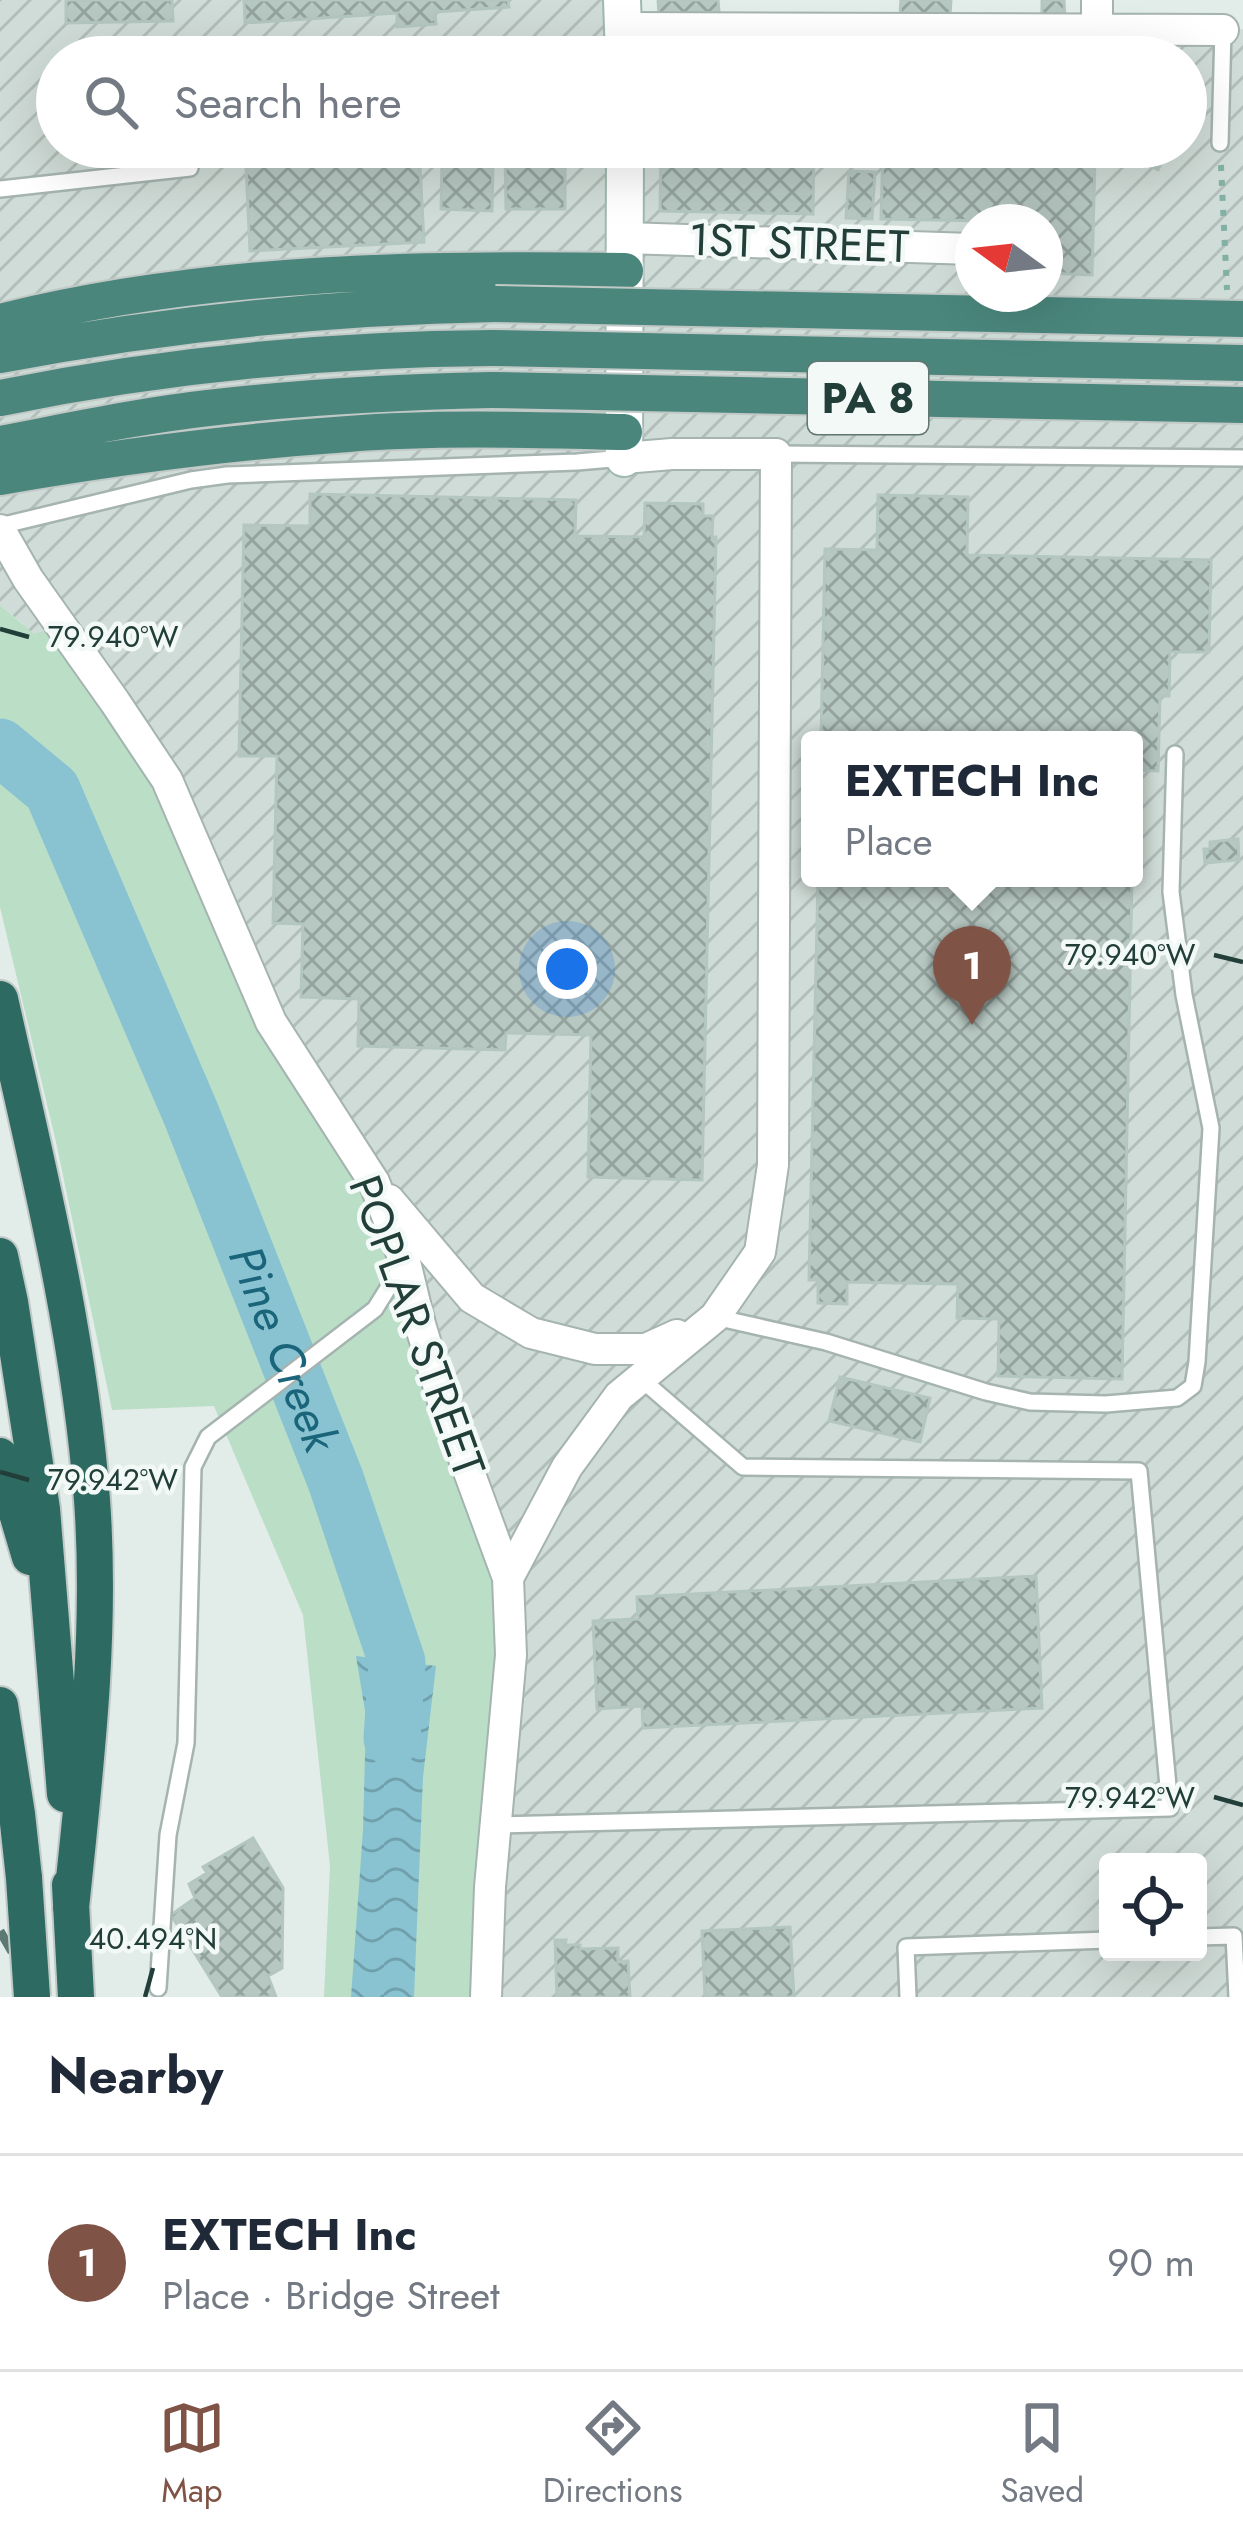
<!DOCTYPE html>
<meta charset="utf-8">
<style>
:root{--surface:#fff;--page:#f6f6f7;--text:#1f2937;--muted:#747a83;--line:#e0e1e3;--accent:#7f5346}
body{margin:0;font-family:Jost,sans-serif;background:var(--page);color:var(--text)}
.controls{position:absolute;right:36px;bottom:36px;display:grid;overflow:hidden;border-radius:12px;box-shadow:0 12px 48px #0002}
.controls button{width:108px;height:108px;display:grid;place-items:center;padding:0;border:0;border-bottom:3px solid var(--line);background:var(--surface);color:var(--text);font:60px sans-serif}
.compass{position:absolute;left:955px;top:204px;width:108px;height:108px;border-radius:50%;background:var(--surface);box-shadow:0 12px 48px #0002;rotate:285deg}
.you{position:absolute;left:567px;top:969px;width:42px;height:42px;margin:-30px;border:9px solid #fff;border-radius:50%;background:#1a73e8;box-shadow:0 0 0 18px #1a73e833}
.badge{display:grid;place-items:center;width:78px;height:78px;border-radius:50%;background:var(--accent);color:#fff;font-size:39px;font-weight:700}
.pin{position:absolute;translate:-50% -99px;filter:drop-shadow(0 3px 6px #0008)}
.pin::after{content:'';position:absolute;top:63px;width:42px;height:36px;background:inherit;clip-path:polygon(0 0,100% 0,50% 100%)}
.popup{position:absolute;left:801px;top:731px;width:342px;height:156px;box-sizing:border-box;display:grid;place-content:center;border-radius:12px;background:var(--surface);filter:drop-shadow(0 3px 9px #0005);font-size:39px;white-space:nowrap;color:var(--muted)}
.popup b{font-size:45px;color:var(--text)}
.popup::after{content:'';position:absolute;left:50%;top:100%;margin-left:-24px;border:24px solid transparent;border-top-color:var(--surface)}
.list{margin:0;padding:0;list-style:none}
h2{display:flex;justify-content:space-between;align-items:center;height:156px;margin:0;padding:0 48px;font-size:51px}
h2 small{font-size:39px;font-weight:400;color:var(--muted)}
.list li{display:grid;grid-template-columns:78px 1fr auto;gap:36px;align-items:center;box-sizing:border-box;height:216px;padding:0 48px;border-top:3px solid var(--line)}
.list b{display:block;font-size:45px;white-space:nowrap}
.list p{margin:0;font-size:39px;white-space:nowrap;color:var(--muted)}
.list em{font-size:39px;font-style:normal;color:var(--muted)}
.icon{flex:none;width:66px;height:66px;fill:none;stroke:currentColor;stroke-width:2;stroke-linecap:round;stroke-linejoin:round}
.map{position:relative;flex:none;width:1243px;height:1997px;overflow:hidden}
.search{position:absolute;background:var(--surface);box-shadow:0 12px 48px #0002;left:36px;right:36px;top:36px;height:132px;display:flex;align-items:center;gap:30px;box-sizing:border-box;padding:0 42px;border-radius:66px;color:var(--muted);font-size:45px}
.sheet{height:372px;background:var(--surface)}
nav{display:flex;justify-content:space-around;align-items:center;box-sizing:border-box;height:168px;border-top:3px solid var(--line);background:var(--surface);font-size:33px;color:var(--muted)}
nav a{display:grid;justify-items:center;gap:6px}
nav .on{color:var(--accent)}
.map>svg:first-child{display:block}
.industrial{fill:url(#industrial-furrows);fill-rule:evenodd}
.green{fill:#bbdec6}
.water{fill:url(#water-waves)}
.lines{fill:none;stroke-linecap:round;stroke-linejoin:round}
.river{stroke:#89c3d2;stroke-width:57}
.building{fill:url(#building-cross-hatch);stroke:#b4c6c0;stroke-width:3}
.service-casing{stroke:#a5b4b0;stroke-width:20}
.minor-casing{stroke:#a5b4b0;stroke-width:34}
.secondary-casing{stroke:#a0b8b1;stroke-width:40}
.trunk-casing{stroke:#c1c9c7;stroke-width:40}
.motorway-casing{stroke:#c1c9c7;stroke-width:40}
.path{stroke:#82b0a4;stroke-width:6;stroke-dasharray:6 9;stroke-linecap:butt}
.service{stroke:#fff;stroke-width:15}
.minor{stroke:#fff;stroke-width:30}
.secondary{stroke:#fff;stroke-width:36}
.trunk{stroke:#4a867c;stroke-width:36}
.motorway{stroke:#2d6a61;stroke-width:36}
.rail{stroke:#5c7973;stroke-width:9;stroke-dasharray:24 12;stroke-linecap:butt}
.trunk-bridge-casing{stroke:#c1c9c7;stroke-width:40;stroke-linecap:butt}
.motorway-bridge-casing{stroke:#c1c9c7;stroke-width:40;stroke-linecap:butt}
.trunk-bridge{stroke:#4a867c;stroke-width:36}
.motorway-bridge{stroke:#2d6a61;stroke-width:36}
.ticks{fill:none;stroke:#223e38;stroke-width:4.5}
.labels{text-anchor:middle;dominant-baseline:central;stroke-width:9;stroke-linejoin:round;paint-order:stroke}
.shield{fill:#f3f9f6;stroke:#617671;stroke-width:3}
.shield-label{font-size:42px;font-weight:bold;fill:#223e38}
.street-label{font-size:45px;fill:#223e38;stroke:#f3f9f6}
.water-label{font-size:48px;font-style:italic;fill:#1b657b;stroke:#f3f9f6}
.ticks-label{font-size:30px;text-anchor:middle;fill:#223e38;stroke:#f3f9f6;stroke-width:9;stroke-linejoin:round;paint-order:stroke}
</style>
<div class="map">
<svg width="1243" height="1997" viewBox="0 0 1243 1997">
<defs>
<pattern id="industrial-furrows" width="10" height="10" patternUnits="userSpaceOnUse" patternTransform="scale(3)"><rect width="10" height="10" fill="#d0dcd7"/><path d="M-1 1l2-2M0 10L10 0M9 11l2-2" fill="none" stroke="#b2beb9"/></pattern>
<pattern id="water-waves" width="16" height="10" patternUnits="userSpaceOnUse" patternTransform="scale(3)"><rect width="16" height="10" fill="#89c3d2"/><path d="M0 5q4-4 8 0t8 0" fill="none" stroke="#70a0ab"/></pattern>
<pattern id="building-cross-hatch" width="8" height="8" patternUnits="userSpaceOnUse" patternTransform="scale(3)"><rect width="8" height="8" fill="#b7c7c1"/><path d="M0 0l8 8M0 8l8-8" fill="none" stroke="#94a39e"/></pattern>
</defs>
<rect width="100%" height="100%" fill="#e2ece8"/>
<!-- industrial -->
<path class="industrial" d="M0 0H622L624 27 1243 29V1997H474L23 624 0 605ZM57 57H1186V147H57ZM973 222H1045V294H973ZM810 740H1134V878H810ZM1108 1862H1198V1952H1108Z"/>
<!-- green -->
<path class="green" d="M0 605 34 634 61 626 115 702 271 1022 374 1182 508 1578 486 1997H324L330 1866 303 1615 214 1406 112 1410 56 1142 0 907Z"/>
<!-- water -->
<path class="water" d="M356 1656 436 1666 423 1777 414 1997H351L363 1830 366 1717Z"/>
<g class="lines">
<!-- river -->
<path class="river" id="s1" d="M0 747 52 790 191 1114 336 1481 397 1662 392 1738"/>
</g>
<!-- building -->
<path class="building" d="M66 0H172L173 21 66 23Z
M244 0H508L509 7 435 12 436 24 397 27V13L245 23Z
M658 0H718L719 12 659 15Z
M901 0H951L950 15 900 13Z
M1042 0H1064L1065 20H1042Z
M245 147H419L424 242 250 251Z
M661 147H814L813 214 660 211Z
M883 147H1077L1095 156 1092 275 1045 273V222L881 219Z
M1112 147H1169L1158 170Z
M565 148V209H506L505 149Z
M442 162 493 163 492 211 441 209Z
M849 171 875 172 872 219 846 218Z
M310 494 576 500 575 536 644 537 645 503 703 504V516H713L712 537H716L702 1180 588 1177 591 1035 506 1033 505 1050 358 1046 359 999 301 997 303 924 273 923 277 756H239L244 525 310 526Z
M878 495 968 497 967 555 1211 560 1209 652H1170L1169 696H1160L1158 771 1135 770 1134 802V740H821L825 549 877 550Z
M1238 839 1239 860 1205 863 1204 849H1210V842Z
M818 878H1132L1122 1379 998 1376 999 1319 957 1318 958 1284 847 1282V1304L818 1303V1280H809Z
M840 1377 930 1398 920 1442 829 1421Z
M1036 1576 1042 1708 643 1728 642 1706 597 1709 593 1621 638 1619 637 1597Z
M253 1838 283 1888 282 1968 268 1976 276 1997H222L171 1915 195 1898 189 1884 207 1873 203 1867Z
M790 1927 794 1997H705L702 1931Z
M555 1940H566L565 1945H580V1949L618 1948V1962L628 1961 630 1997H557Z"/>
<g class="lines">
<!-- service casing -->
<g class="service-casing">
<path id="service" d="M1220 143 1223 30
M0 189 190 168
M776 454 1243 458
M0 526 191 480 227 475 577 462 624 458
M715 1317 826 1342 986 1392 1030 1402 1106 1404 1177 1398 1193 1386 1197 1362 1211 1128 1184 995 1171 892 1175 754
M496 1825 1170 1808 1139 1471 743 1467 640 1378
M1198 1937 1234 1936 1237 1997
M158 1988 168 1835 186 1743 193 1467 208 1437 375 1309 403 1264
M908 1997 906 1947 1108 1940"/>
</g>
<!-- minor casing -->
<g class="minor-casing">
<path id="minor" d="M1097 0V30
M624 28 1223 30
M625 238 973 249
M0 530 28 579 115 702 167 780 271 1022 374 1182 405 1262 420 1324 443 1401 508 1578 511 1655 490 1887 486 1997
M389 1200 472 1298 531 1333 595 1349H646L677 1335
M508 1578 567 1467 619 1396 715 1317 760 1252 773 1165 776 454H672L624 458"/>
</g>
<!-- secondary casing -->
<g class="secondary-casing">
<path id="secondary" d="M622 0 624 57
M624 458 625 147"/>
</g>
<!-- trunk casing -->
<g class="trunk-casing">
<path id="trunk" d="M0 322C204 271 416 268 625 271
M0 355C164 324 328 307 495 304
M0 398C163 365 327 349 493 348
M0 444C69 431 138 416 208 408 302 397 397 392 492 390
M0 477C116 457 231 442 348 434 440 427 532 430 624 432"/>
</g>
<!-- motorway casing -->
<g class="motorway-casing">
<path id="motorway" d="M0 999C37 1164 79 1330 92 1500 102 1637 85 1772 71 1908
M0 1256 10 1302 42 1509 65 1794
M0 1456 30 1557
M0 1705 17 1814 24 1878
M70 1885 76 1997"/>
</g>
<!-- path -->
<path class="path" d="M1221 165 1227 290"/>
<!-- service -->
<use href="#service" class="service"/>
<!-- minor -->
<use href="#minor" class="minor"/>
<!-- secondary -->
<use href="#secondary" class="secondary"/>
<!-- trunk -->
<use href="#trunk" class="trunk"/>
<!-- motorway -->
<use href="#motorway" class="motorway"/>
<!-- rail -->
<path class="rail" d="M0 1931 38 1997"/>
<!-- trunk-bridge casing -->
<g class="trunk-bridge-casing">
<path id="trunk-bridge" d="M495 304 1243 319
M493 348 1243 363
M492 390 1243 405"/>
</g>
<!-- motorway-bridge casing -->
<g class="motorway-bridge-casing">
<path id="motorway-bridge" d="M24 1878 32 1997"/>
</g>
<!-- trunk-bridge -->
<use href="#trunk-bridge" class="trunk-bridge"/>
<!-- motorway-bridge -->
<use href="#motorway-bridge" class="motorway-bridge"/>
</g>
<!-- ticks -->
<path class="ticks" d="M0 629 29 637M1214 955 1243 962M0 1472 29 1480M1214 1797 1243 1805M145 1997 153 1968"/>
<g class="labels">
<!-- shield labels -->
<rect class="shield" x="808" y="362" width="120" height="72" rx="9"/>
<g class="shield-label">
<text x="868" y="398">PA 8</text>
</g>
<!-- street labels -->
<g class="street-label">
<text transform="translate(799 243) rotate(2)">1ST STREET</text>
<text transform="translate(417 1326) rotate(70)">POPLAR STREET</text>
</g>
<!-- water labels -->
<g class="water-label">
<text stroke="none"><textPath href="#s1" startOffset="672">Pine Creek</textPath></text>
</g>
</g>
<g class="ticks-label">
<text x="113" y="647">79.940°W</text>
<text x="1130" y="965">79.940°W</text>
<text x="113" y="1490">79.942°W</text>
<text x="1130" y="1808">79.942°W</text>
<text x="153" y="1949">40.494°N</text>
</g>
</svg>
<div class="controls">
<button><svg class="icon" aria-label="locate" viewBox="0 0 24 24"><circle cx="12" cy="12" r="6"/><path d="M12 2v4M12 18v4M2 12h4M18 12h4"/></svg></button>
</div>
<svg class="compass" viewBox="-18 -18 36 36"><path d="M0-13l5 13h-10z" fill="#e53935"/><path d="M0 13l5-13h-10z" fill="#747a83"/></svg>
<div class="you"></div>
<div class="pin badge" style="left:972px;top:1025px">1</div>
<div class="popup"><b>EXTECH Inc</b>Place</div>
<div class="search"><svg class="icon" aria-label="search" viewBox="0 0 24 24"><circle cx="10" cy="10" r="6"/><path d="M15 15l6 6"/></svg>Search here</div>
</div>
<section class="sheet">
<h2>Nearby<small></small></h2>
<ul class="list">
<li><span class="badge">1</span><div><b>EXTECH Inc</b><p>Place · Bridge Street</p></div><em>90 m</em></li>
</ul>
</section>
<nav>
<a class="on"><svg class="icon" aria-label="map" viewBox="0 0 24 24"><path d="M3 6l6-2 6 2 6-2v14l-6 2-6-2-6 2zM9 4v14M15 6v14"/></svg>Map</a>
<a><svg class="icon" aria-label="directions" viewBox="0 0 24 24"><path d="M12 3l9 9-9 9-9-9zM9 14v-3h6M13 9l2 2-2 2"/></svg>Directions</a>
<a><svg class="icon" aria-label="saved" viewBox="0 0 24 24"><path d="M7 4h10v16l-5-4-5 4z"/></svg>Saved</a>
</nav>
